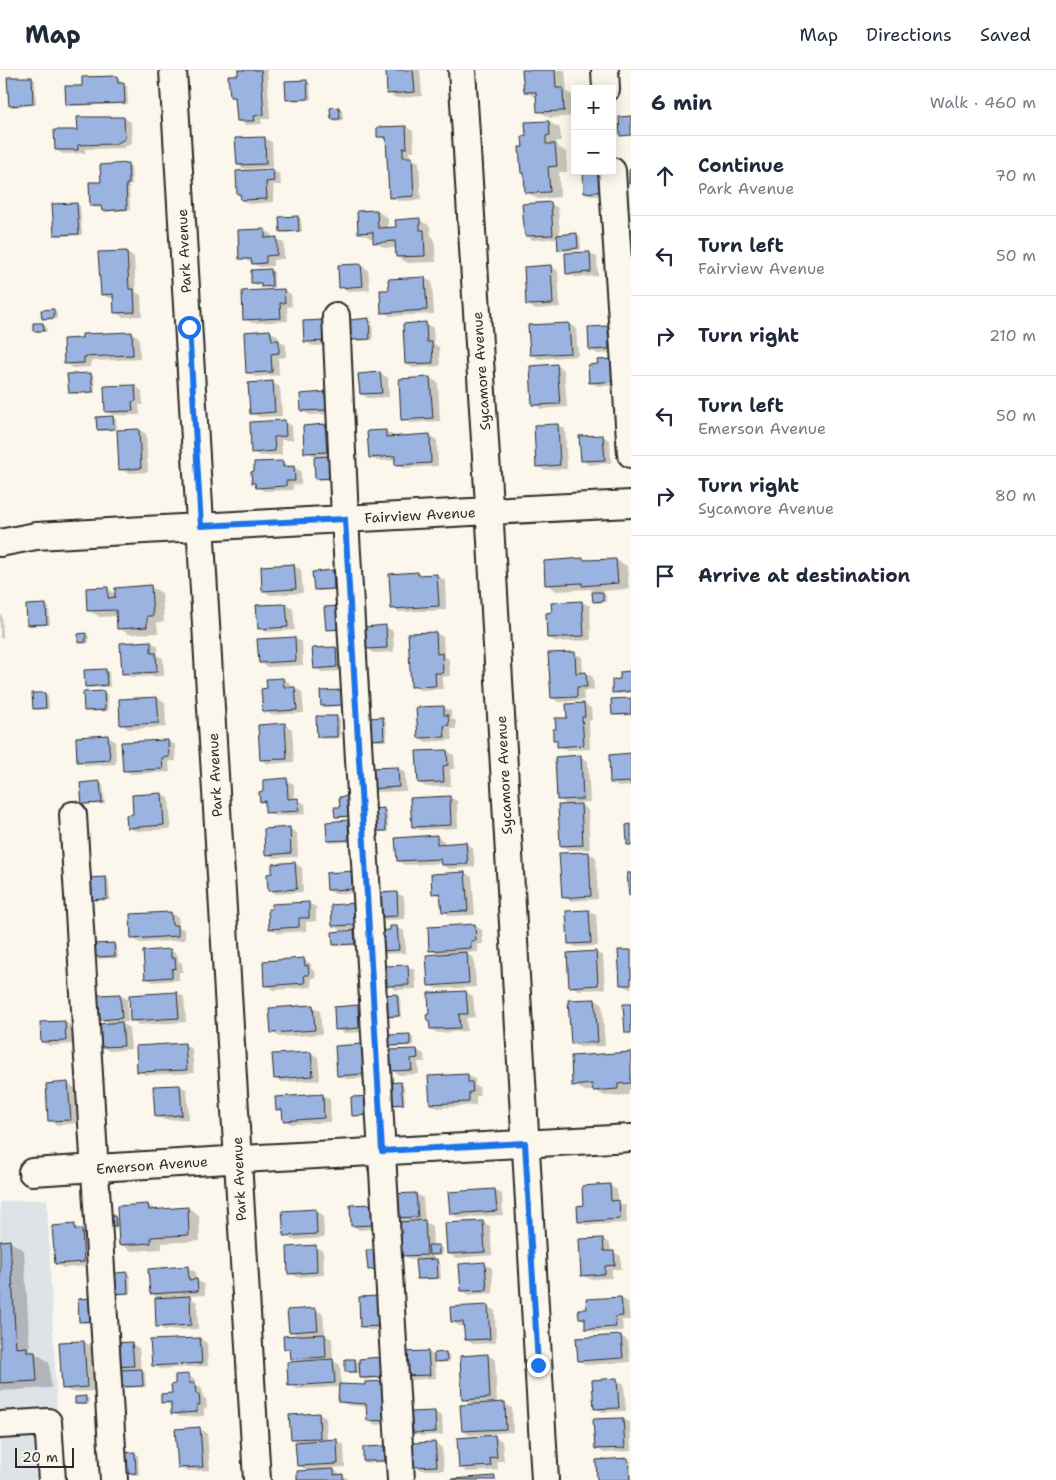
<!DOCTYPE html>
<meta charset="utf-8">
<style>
:root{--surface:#fff;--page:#f6f6f7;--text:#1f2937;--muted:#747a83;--line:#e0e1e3}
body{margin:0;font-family:"Shantell Sans",sans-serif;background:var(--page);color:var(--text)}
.controls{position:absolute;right:15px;top:15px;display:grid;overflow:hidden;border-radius:0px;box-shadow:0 2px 12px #0003}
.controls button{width:45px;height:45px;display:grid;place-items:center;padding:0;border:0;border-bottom:1px solid var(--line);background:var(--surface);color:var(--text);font:25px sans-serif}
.scale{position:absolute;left:15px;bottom:12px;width:59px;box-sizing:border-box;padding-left:5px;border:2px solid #2b2b2b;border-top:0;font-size:14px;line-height:18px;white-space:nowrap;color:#2b2b2b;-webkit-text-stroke:4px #fbf7ec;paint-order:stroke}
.stop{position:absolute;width:15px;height:15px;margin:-11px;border:4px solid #1a73e8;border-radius:50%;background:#fff}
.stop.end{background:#1a73e8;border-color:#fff;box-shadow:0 1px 5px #0008}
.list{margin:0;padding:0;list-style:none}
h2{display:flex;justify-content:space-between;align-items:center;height:65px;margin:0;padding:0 20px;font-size:21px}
h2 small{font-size:16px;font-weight:400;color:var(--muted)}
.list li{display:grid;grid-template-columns:32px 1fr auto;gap:15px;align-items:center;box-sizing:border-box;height:80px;padding:0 20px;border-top:1px solid var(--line)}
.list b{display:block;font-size:19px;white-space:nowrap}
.list p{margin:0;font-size:16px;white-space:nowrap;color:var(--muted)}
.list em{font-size:16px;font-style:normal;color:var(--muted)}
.icon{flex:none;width:28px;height:28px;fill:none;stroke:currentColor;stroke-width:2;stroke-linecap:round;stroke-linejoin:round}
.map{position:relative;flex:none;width:631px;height:1410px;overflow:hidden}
header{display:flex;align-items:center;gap:30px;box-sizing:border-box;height:70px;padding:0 25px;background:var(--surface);border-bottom:1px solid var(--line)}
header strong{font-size:24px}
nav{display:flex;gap:28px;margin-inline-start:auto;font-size:18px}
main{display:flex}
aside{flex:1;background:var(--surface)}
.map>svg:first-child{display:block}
.built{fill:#dee3e8}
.shadow{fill:#0003}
.building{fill:#9bb3e0;stroke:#2b2b2b}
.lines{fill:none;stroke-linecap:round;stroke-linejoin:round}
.minor-casing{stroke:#2b2b2b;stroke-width:30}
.minor{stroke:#fbf7ec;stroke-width:26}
.route{stroke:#1a73e8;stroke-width:6}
.labels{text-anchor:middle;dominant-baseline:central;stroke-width:4.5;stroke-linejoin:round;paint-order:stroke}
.street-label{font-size:14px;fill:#2b2b2b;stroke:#fbf7ec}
</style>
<header>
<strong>Map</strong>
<nav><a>Map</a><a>Directions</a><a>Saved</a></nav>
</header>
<main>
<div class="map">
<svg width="631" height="1410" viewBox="0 0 631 1410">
<rect width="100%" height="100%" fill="#fbf7ec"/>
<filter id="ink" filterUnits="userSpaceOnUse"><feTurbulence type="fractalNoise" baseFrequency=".02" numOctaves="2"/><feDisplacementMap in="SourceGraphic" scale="10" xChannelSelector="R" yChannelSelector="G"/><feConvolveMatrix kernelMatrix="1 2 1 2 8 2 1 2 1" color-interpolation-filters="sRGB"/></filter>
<g filter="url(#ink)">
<!-- built -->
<path class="built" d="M47 1129 60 1410H0V1132Z"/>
<!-- shadow -->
<path class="shadow" d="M239 0H267L270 49H261L262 54 246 55 238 51 237 30 231 26 240 6Z
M386 0H420L422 26 396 28 388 23Z
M524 0H565L567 22 573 26 575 46 550 48 539 41 538 28 525 22Z
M117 7 120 9 121 15 127 16 128 34 71 36 68 34 83 17Z
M32 8 35 10 36 35 13 37 10 35Z
M306 11 310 13 311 30 291 31 288 29Z
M339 38 342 40 343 50 335 51 332 49 331 39Z
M124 48 131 52 132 73 123 78 85 79V83L63 84 56 80 79 61Z
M549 52 560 58 561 71H556L557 76 566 82 567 102H559L560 127 538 129 527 122 526 105 522 103 524 78 527 67 526 53Z
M406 57 413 61 414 81 409 82 410 88 419 92 421 130 398 131 391 127 387 71 379 66Z
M264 68 272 72 273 97 245 99 238 95Z
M128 95 131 96 132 115H129L130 140 106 142 103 140V137L95 138 92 136 102 113Z
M273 100 280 105 281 115H273L274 132 249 134 242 130 241 125 239 124Z
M584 101 612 125 593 126 585 122Z
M77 134 80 136 82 165 58 166 55 164Z
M551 134 558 138 560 166 577 165 580 166 581 180 563 181 559 179V168L533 170 526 166Z
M377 141 388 148V158H397L419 150 430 156 431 166 434 168 436 192 408 193 397 187V178H385L374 172V168H370L359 162Z
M298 147 301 149 302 162 285 163 282 161 281 148Z
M264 160 272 164V169H276L284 173V189L273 190V196L260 197 241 188Z
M127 182 134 187 136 222 141 225 142 246 123 247 116 243 115 228H109L102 224Z
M590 183 597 187 598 206 575 207 567 203Z
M361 195 368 200 370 220 348 221 341 217 339 197Z
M551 196 558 201 560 237 534 239 527 234Z
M270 200 274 202V218H266L263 216 262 214 256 215 253 213Z
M424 208 432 212 434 244 390 246 382 242Z
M284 220 291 224 292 236 287 237 288 251 252 253 245 249Z
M53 240 57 242V249L46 250 43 248Z
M368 250 372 251 373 270 355 271 351 269Z
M304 253 333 275 313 276 305 272Z
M43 254 46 256 47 262H38L35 261Z
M426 254 433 258 434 274 439 277 440 296 413 298 406 294Z
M569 254 576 258 578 286 539 289 531 284 529 256Z
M608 257 615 262 616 283 598 284 591 280Z
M270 261 278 266 279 271 286 275V287L278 288 279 305 255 307 248 302Z
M131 263 139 267 140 289 91 291V297L73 298 66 293Z
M557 295 564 300 567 337 541 339 534 334Z
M590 296 622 315 598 316 590 312Z
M380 303 388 308 389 327 368 328 361 324 360 305Z
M91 304 94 306 95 323 73 324 70 323 69 305Z
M430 308 438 313 440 351 410 353 402 349 400 310Z
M273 313 280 317 282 346 259 347 251 343Z
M135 316 142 321 143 335H139L140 345H113L106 341Z
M325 324 332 328 333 344 310 345 302 341Z
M113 347 116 349 117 360 101 361 98 359Z
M284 351 292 356 293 370H281L282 385 260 386 253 382Z
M558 355 565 359 567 399 544 400 537 396Z
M325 356 332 360 334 385 328 386 333 389 334 409 320 410 316 408 315 386 306 382Z
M139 360 146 364 148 402 127 403 120 399Z
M385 361 393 365V368L429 365 437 370 438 396 404 398 396 394V390L377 391 370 387Z
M603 366 610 371 611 393 589 395 582 390Z
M282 392 290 396V397H293L301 401V414L293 415V420L264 421 257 417Z
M616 490 627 496 629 519 599 521 606 525V532L597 533 594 531 598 523 590 519 557 521 546 514 545 492Z
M294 496 301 500 303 523 271 525 263 521Z
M333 502 336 504 337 520 318 521 315 519Z
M417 503 423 506H437L445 510 446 540 399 542 392 538Z
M151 517 162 523 164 552H157L158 563 129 564 118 558V546L100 547 88 540 107 518 116 524Z
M582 532 590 536 591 570 556 572 548 567 553 543V534Z
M46 535 49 537 50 555 31 556 28 554Z
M286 535 293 539 295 560 266 562 259 558 258 537Z
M0 544 2 546 3 568H0Z
M386 557 393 561 394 582 374 583 367 578Z
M436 563 443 567 444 586 449 589 450 606 442 607 443 619 420 620 413 616Z
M85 564 89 566V573L83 574 79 572Z
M294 568 302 572 303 595 268 597 260 593Z
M151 572 158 576V586L163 588 164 606 130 607 123 603Z
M336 578 343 582 344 601 322 602 315 598Z
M574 583 582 587 583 603H586L593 607 594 620 583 621 584 630 559 632 552 628Z
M106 600 109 602 110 617 89 618 86 616 85 601Z
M631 602V623L617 624 614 622 622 610Z
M283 609 290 613V618H295L302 622 304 643 271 645 264 641Z
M341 621 344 623V636L325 637 322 635Z
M103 622 107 624 108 641 88 642 85 640Z
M45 624 48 626 49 639 37 640 34 638Z
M157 628 165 632 166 657 129 659 122 655 120 630Z
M631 629V645L616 646 613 644Z
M584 634 591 638 592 650 589 651 590 679 566 680 558 676V671L555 669 568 649Z
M443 637 451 641V648L456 651V659H451L452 670 426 672 419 667Z
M336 647 340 649V668L321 669 318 667Z
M382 649 386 651 387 671H375L372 670Z
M284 655 292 659 294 692 268 694 261 689Z
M108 667 115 671 116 694 86 696 78 691Z
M168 671 175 675 176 691H169L170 702 131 704 124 700Z
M447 681 454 685 455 699H450L451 716 427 717 419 713Z
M631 685V716L619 717 612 713Z
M581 687 588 691 590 732 566 734 559 729Z
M398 698 405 702 406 721 377 722 370 718Z
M286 710 294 714V730H298L305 734 306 744 274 746 267 742 266 734 261 731Z
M100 713 103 715 105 734 86 735 83 733 82 714Z
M162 724 169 728 171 759 135 761 128 757 134 745Z
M450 727 457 731 458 758 420 760 413 756Z
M581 735 588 740 590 779 569 780 562 776Z
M341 738 355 747 339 748 336 746Z
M384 739 387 741 388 762H376Z
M347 752 351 754 352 772 331 773 328 771Z
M290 759 297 763 298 787 273 788 266 784Z
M436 766 444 771V775L466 773 473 778 475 797 449 799 442 794V793L405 795 398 791Z
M588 783 596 787 598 829 570 831 563 827Z
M295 793 302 798 303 822 276 824 269 820Z
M465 803 472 807 475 845 450 846 443 841 442 828 434 823Z
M327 804 362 823 335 824 328 820Z
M106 808 109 810 110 830 92 831 88 829Z
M397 823 404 827 405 849 385 850 378 846Z
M308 833 316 837V851L306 852V861L278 863 270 858Z
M353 835 360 839 362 858 341 860 334 855Z
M589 841 596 845 598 876 576 877 569 873 567 842Z
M171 843 178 847 179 857 185 860V870L140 873 132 868Z
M475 856 482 860 483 874H478V882L465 883 474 888 476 917 436 919 429 915 439 885 430 880Z
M397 857 404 861 406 883 386 884 379 880 392 861Z
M354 862 357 864 358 875 337 876 334 875Z
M114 874 117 876 118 888 99 889 96 887Z
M170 880 178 885V891L182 893 183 902H179V910L153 912 146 908Z
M631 881V919H629L622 914Z
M595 882 603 886 605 919 578 920 571 916Z
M304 890 311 894V899L315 901 316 908H311L312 917 273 920 265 915Z
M407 896 415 900 416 919 396 920 389 916Z
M466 922 473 926 475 947 466 948 467 961 438 963 431 959V951L428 949Z
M177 923 184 927 186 952 139 955 132 950Z
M120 925 127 929 128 952H120L129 958 131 979 109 981 101 976 110 954 101 949Z
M397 925 400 927 401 947 386 948Z
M595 930 602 934 605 976 580 977 572 973Z
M313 936 320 941 322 964 279 967 272 962Z
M357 937 365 941 366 962 344 963 336 959Z
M64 952 72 956 73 974 50 976 42 972Z
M409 965 413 967V976L394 977 390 975Z
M185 975 192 979 194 1003 146 1005 138 1001Z
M362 976 369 980 371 1008 346 1009 338 1005Z
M417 980 424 984 425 992H418L419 1004 399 1005 392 1000Z
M311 983 318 987 320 1010 282 1012 275 1008 274 985Z
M631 984V1020H628L629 1025 605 1026 595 1021H585L574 1015Z
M467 1005 475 1009V1015L479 1017 480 1026H476V1035L438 1038 431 1034Z
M68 1014 75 1018 78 1053 57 1055 49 1050Z
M401 1014 404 1016 405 1035 392 1036 388 1015Z
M180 1016 187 1020 189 1049 164 1050 156 1046Z
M322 1025 330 1029 331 1052 291 1054 284 1050 283 1042 277 1039Z
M609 1115 617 1120V1132L626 1136 627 1153 586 1155 579 1151 584 1136Z
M495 1120 502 1124 503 1145 458 1148 451 1143Z
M416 1124 423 1128 425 1152 432 1156 433 1176H438L442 1178V1186H433L434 1190 440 1192 441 1209 421 1210 418 1209 416 1189 411 1190 404 1185 401 1151 395 1147Z
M148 1135 156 1140 188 1138 199 1145 200 1171 162 1173V1179L132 1181 120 1174 119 1157 109 1158 115 1147 119 1149Z
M373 1135 381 1158 359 1160 352 1155Z
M315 1140 323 1145 324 1168 292 1170 285 1165Z
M483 1152 490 1156 492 1185 456 1188 448 1183Z
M75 1156 89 1165 91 1196 63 1198 56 1194Z
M603 1169 610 1174 611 1182H613L621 1186V1199H612V1208L590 1209 582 1205Z
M0 1172H10L24 1180 30 1280 49 1292 51 1318 0 1321Z
M315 1177 323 1181 324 1205 297 1207 289 1203Z
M485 1194 492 1198 493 1223 469 1225 462 1220Z
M188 1198 196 1202V1210L204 1214 205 1225 187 1226 197 1232 198 1259 165 1260 157 1256 160 1229 151 1223 149 1200Z
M127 1204 130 1206 131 1224 112 1225Z
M379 1228 387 1260H369L361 1256Z
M621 1228 628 1232 630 1250H622L623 1261 594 1262 587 1258 586 1251 580 1248 588 1240Z
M79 1230 96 1253H84L81 1251Z
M487 1236 495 1241 496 1273 473 1274 466 1270 465 1256H459L452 1252Z
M316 1240 323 1244 325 1265 332 1269 333 1291 340 1295 341 1315 396 1353 376 1355 368 1350V1337L347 1335 340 1331V1317L297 1319 290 1315 300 1293 292 1288V1282L285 1278 300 1266 290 1261Z
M621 1266 628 1271 630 1292 586 1295 579 1290Z
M200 1269 207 1273 208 1296 160 1299 153 1295Z
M84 1272 91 1276 94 1321 71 1322 63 1318Z
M132 1274 139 1278 141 1300 145 1302 146 1317 125 1318 121 1317 120 1299 115 1296Z
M428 1282 435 1286 446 1283 449 1285 450 1292 439 1293 435 1291 436 1308 411 1310 403 1305Z
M487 1285 495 1289 497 1334H504L512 1338 513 1362 470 1365 463 1361 474 1336 463 1329Z
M380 1289 383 1291 384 1308 365 1310 361 1308Z
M355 1290 359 1293V1303H350L346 1301Z
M189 1306 196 1310V1315L202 1318 203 1327 206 1329 207 1338 204 1339V1346L180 1347 173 1343 172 1336 163 1332 173 1324Z
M617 1310 624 1314 626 1341 603 1342 595 1338Z
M85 1327 89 1329V1335H80L76 1333Z
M434 1342 442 1346 443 1365 421 1366 414 1362Z
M319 1344 326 1348 327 1371H336L344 1375 345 1397 331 1398 350 1410H298L309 1401 298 1395 297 1371 292 1369Z
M623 1349 630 1353 631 1381 604 1383 596 1378Z
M200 1359 207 1363 210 1400 186 1401 179 1397Z
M495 1367 502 1371 504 1391H497L498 1400 467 1402 460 1397Z
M435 1373 442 1378 444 1400H422L415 1396Z
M384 1377 387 1379 388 1392 368 1393 365 1391Z
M134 1383 138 1385 139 1405H124Z
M628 1389 631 1391V1410H598Z"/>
<!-- building -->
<path class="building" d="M238 0H261L264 45 254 46 255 51H237L235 27H230L228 5H238Z
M384 0H413L415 22 387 24 386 0Z
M522 0H555L556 18H563L564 41 537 42 536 22H524Z
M117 6 118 13H124L125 33 66 35 65 16H82V7Z
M7 7H32L33 34 9 36Z
M307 10 308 29 286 30 285 11Z
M339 37 340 49H331L330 38Z
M631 46V65L620 66 619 47Z
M77 47H124L125 69 115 74 78 75V80H55L54 60H78Z
M549 51 550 65 546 66V74H555L557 96 548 97 550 122 525 123 524 103H521L519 77H523L522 67 526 66 525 52Z
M406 56 407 78H403V87H412L414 126 389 128 386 67H377V57Z
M265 67 266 94 237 95 235 68Z
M128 93 129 114H126L127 139 102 141 101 136H90L89 112H101L100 95Z
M273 99 274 111 266 112 267 129 241 130 240 124H237L236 101Z
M631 99V114H629V100Z
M583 101H604L606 121 584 123Z
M551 132 553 165 525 166 522 134Z
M77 133 79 164 54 165 52 134Z
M377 140 378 158 396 157 395 150 420 148V160H424L425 186 396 187 395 171 373 173V162L358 163 357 141Z
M298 146 299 161 280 162 279 147Z
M265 159V168L277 167V185L266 186V193L252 194 251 189H239L238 160Z
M577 163 578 178 558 180 557 165Z
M127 181 129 219H134L135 242 114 243 113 224 101 225 98 182Z
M590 182 591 202 566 204 565 183Z
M361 194 363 216 339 218 338 195Z
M551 195 553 234 526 235 524 197Z
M271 199 272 216 261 217V213H251V200Z
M425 207 427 240 381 243 380 220H389L388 209Z
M284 219 285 233H280L281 248 243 250 242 221Z
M54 239V248L42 249 41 240Z
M369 248 370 269 350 270 349 250Z
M325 250 326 271 304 272 303 251Z
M426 252 427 272H432L433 293 405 294 403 254Z
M33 253H43L44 261H33Z
M569 253 571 283 530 285 528 255Z
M608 256 609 279 589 280 588 257Z
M270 260 272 270H279V283L271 284 272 302 246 303 244 262Z
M132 262 133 285 84 287V293L64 294 63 269 82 268V264Z
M614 289 616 311 589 313 588 295 598 294 597 290Z
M557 294 560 334 532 335 530 296Z
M380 302 382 323 360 324 358 304Z
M91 303 93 322 69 323 67 304Z
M430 307 433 348 401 350 399 309Z
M273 311 275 342 250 344 248 313Z
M135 315 136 331 132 332 133 341 105 342 104 316Z
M325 322 326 340 301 341 300 324Z
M113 346 114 359 97 360 96 347Z
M285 350 286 366 274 367 275 381 251 383 250 352Z
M325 354 327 382 304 383 303 356Z
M558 354 560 395 536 397 534 355Z
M139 359 141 398 119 400 117 360Z
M386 360V367L430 364 431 393 395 395V386L369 388 367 361Z
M603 365 605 390 581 391 579 366Z
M330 386 332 408 315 409 314 387Z
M283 391V397L294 396 295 411H286V416L256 418 255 413H252L251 402 254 401V392Z
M583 488 584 490 616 489 618 513 582 516V513L545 515 544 491Z
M294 494 296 519 262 521 261 496Z
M333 500 334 519 314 520 312 502Z
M418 502V505L437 504 439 536 391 539 389 504Z
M151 515 153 546H147V557L117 559 116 540 87 541 86 518 108 517V528L115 527V518Z
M592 522H603V531L593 532Z
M582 531 584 566 547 568 546 543 552 542 551 533Z
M46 534 47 554 27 555 26 535Z
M286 534 288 557 258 559 256 535Z
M342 536 343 559 326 560 324 537Z
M386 555 387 578 366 579 364 557Z
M436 562 437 584 442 583 443 603H435L436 616 411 617 408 563Z
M86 563V572L78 573V564Z
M295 567 296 591 259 593 257 569Z
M151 571V583H156L157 602 122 604 120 573Z
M336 577 337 597 314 599 312 578Z
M575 582 576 603 586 602 587 617H577V627L551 628 548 583Z
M106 599 107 615 85 617 84 600Z
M631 601V621L612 623V610L620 609V602Z
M283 608 284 617H295L297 640 263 642 261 619 267 618 266 609Z
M341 620 342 635 321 636 320 621Z
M104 621 105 640 84 641 83 622Z
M32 623H45L46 638 33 639Z
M157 627 159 653 120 655 119 629Z
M631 628V644L612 645 611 629Z
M584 633 585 647H582L584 675 557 677V670H553V659H556L555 648H567L566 634Z
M444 636V645H448L449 655 444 656 445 667 418 668 416 637Z
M316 646H337V667H317Z
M383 647 384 669 370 670 369 648Z
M285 653 287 689 260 690 258 655Z
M108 665 110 690 77 692 76 667Z
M168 670 169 687 162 688 163 699 123 701 121 672Z
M447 680 448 695 443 696 444 712 418 713 416 681Z
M631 683V712L610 713 609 685Z
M581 685 583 729 557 730 555 687Z
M398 697 399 717 369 719 368 698Z
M287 708 288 729 298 728 299 741 265 743V731L260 732 259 722 263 721V710Z
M100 711 102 733 82 734 80 713Z
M162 723 164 755 127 758 126 745 133 744 132 725Z
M351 726 352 746 335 747 334 737H340L339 727Z
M450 726 451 755 412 757 410 728Z
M581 734 583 775 560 776 558 735Z
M384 738 386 761H371L370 739Z
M348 750 349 770 327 771 326 752Z
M631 754V775H627L626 755Z
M290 757 291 783 265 785 264 759Z
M437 765V774L466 772 468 794 441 795 440 789 397 791 395 768Z
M589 782 591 826 562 828 559 783Z
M295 792 297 819 268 821 267 804 272 803V794Z
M354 801 355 819 327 820 326 803Z
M465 802 468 841 442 842 440 823 432 824 431 804Z
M627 803H631V825L629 826Z
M106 807 107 829 87 830 86 808Z
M397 822 398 846 377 847 375 823Z
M309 832V848H299V857L269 859 268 839H272V834Z
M353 833 355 855 332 856 331 835Z
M589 840 591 873 568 874 566 841Z
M171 842 172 855H178V866L131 869 130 844Z
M475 854 476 871H471V878L429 881 428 857Z
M390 856H397L399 880 378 881 377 861 390 860Z
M354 860 355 874 333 875 332 862Z
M114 873 115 886 95 887 94 874Z
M171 879V888H175L176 898 172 899V907L145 909 143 881Z
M618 880H631V915H620Z
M596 881 598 915 569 917 567 883Z
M467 882 469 913 428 916 426 885Z
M304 888 305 896 308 895 309 905H304L305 913 264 916 263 891Z
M408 895 409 915 387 916 386 896Z
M466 921 468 944H459L460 958 430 959 429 950H427L426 945 429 944 428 923Z
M177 922 179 948 130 951 129 925Z
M120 924 122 948 100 950 98 925Z
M397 924 399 946 381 947 380 925Z
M595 929 598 972 571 974 568 930Z
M623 934H631V963H625Z
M313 935 315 960 271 963 269 938Z
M358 935 359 958 335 960 334 937Z
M65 951 66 971 41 972 40 952Z
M122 952 124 976 100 977 99 954Z
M410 964V975L389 976V965Z
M185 973 187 1000 137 1002 136 976Z
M362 974 364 1004 337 1006 335 976Z
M417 979 418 988 411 989 412 1000 390 1001 389 980Z
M311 982 313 1006 274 1009 272 984Z
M631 982V1013L618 1014V1019L593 1021 592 1014 572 1016 571 986Z
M468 1004V1012H472L473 1022H469V1032L430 1034 428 1006Z
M68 1012 71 1050 48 1051 46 1014Z
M401 1012 403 1034 388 1035 387 1013Z
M180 1015 182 1045 155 1047 153 1016Z
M323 1024 324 1048 283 1051 282 1039 276 1040 275 1027Z
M371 1026 372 1045 352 1046 351 1027Z
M610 1114 611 1131 619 1130 620 1149 578 1152 577 1136 583 1135 582 1116Z
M495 1119 497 1141 450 1144 448 1122Z
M416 1123 418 1147 393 1148 392 1124Z
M148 1134 149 1140 188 1137 189 1165 151 1167V1173L119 1175 117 1136Z
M373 1134 374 1155 351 1156 350 1135Z
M316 1139 317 1164 284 1166 282 1141Z
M104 1146H115L116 1156H105Z
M425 1150 427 1185 402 1186 400 1152Z
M483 1151 485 1182 447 1184 445 1153Z
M75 1154V1160L82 1159 84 1192 55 1194 52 1156Z
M603 1168 604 1181H614L615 1195 605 1196V1204L581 1206 579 1169Z
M10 1170 16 1278 27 1277V1282H35L37 1311 0 1313V1171Z
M316 1175 317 1202 288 1204 287 1177Z
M428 1175H439V1184L429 1185Z
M366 1180H378L380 1199 368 1200Z
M437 1189 438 1208 417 1209 415 1190Z
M485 1192 487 1220 461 1221 459 1194Z
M188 1196 189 1210 197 1209 198 1221 150 1224 148 1199Z
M127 1202 128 1223 108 1224 107 1204Z
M190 1226 191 1255 156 1257 155 1228Z
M379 1226 380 1256 360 1257 359 1227Z
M621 1227 623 1246 615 1247 616 1257 585 1259V1248H579L578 1239H587L586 1229Z
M92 1228 94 1251 79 1252 78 1229Z
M488 1235 490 1269 465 1270 463 1252H451L450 1237Z
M316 1238 318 1260 289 1262 287 1240Z
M325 1264 326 1287 291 1289 290 1279H284L283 1266Z
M621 1265 623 1288 578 1291 576 1268Z
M200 1268 202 1293 152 1296 150 1270Z
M84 1271 87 1317 62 1319 59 1272Z
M132 1272 134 1296 114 1297 113 1273Z
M428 1281 430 1305 402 1306 401 1282Z
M446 1282 447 1291 434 1292V1283Z
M488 1284 490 1328 462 1330 460 1286Z
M380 1287 382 1307 360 1308 359 1289Z
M333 1289 335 1313 288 1316 287 1292Z
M345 1289H355L356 1302H345Z
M142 1299 143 1316 120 1317 119 1300Z
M189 1304V1313H195L196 1324H199L200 1335H197V1342L171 1344V1332L161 1333V1324L172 1323 171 1315 175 1314V1305Z
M617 1308 619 1338 594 1339 592 1310Z
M386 1311 389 1350 367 1351 366 1334 338 1332 339 1314 365 1315V1312Z
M86 1326V1334H75V1327Z
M505 1332 506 1359 462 1361 460 1335Z
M435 1341 436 1362 413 1363 411 1342Z
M319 1343 320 1368 291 1369 289 1345Z
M623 1348 625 1378 595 1379 593 1349Z
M200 1357 203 1397 178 1398 175 1359Z
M495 1365 497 1387 490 1388 491 1396 459 1398 457 1368Z
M337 1369 338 1394 297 1396 295 1372Z
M435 1372 437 1396 413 1397 412 1373Z
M384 1376 385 1391H363V1377Z
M135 1382 136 1403 119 1404 118 1383Z
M628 1388 630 1410H597L596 1390Z
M334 1399V1405L343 1404V1410H297V1401Z
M495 1406V1410H452V1409Z"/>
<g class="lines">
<!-- minor casing -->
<g class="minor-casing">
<path id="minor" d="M173 0 257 1410
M462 0 488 419 545 1410
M605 0 606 19
M612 101 631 384
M336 246 345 449 401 1410
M0 473 36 466 489 441 631 434
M73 745 114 1410
M32 1102 260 1088 631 1068
M0 1355 48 1352 52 1410"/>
</g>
<!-- minor -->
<use href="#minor" class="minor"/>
</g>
</g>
<g class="lines" filter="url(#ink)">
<!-- route -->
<path class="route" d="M189 257 201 456 345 449 382 1081 525 1073 538 1295"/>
</g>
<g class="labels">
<!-- street labels -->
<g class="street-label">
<text transform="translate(184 181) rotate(-93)">Park Avenue</text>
<text transform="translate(481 301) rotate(-94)">Sycamore Avenue</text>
<text transform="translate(420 445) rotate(-3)">Fairview Avenue</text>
<text transform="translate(215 705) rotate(-93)">Park Avenue</text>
<text transform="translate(504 705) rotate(-93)">Sycamore Avenue</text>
<text transform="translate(152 1095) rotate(-4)">Emerson Avenue</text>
<text transform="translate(239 1109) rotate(-93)">Park Avenue</text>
</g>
</g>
</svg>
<div class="controls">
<button>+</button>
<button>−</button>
</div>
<div class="scale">20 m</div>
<div class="stop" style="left:189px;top:257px"></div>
<div class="stop end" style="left:538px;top:1295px"></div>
</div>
<aside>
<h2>6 min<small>Walk · 460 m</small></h2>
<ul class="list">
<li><svg class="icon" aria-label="ahead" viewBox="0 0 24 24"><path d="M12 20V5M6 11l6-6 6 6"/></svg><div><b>Continue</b><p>Park Avenue</p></div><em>70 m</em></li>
<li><svg class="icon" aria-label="left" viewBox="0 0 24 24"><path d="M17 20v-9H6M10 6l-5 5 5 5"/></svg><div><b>Turn left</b><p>Fairview Avenue</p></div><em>50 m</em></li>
<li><svg class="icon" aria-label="right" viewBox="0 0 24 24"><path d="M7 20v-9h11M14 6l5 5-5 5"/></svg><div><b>Turn right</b></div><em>210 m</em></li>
<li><svg class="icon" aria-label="left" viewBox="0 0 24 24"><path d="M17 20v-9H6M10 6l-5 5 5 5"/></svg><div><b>Turn left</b><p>Emerson Avenue</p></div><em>50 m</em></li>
<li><svg class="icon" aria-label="right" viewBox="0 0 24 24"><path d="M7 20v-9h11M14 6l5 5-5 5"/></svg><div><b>Turn right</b><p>Sycamore Avenue</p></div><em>80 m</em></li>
<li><svg class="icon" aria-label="arrive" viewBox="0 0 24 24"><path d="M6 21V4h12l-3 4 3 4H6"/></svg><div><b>Arrive at destination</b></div></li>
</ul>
</aside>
</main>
